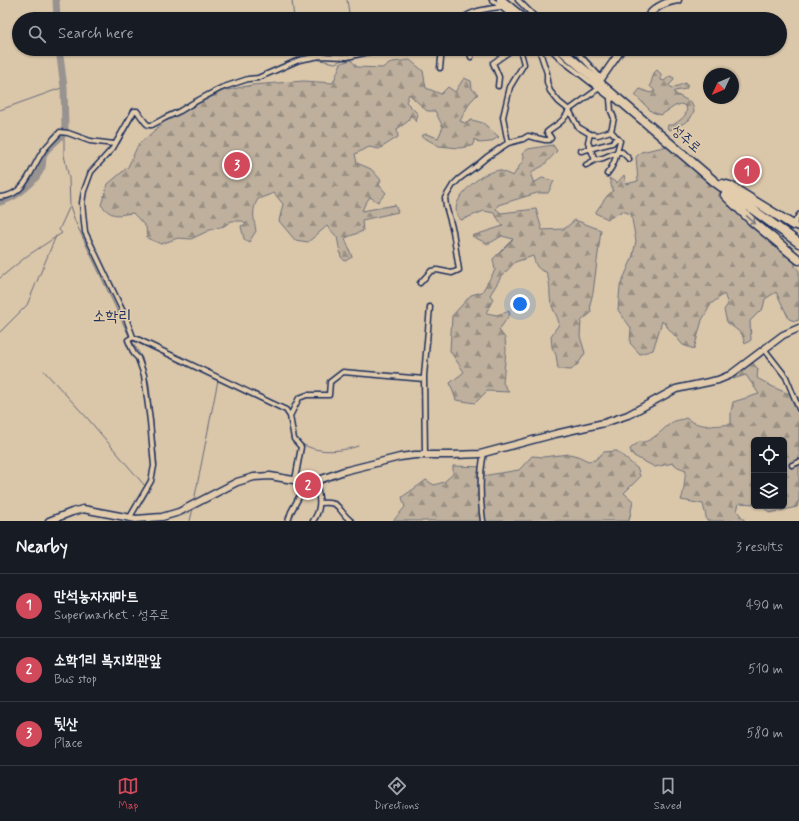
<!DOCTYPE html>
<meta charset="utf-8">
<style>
:root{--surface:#171b24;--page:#242831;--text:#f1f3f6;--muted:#9ea1a6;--line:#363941;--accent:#d1495b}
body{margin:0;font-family:Mynerve,"Poor Story",sans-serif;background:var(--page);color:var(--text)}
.controls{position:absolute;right:12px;bottom:12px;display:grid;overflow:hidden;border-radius:6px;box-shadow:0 1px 3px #0004}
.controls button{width:36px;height:36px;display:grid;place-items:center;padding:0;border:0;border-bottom:1px solid var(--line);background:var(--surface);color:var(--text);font:20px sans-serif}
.compass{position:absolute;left:703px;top:68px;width:36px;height:36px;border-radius:50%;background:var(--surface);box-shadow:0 1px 3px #0004;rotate:226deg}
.you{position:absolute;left:520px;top:304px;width:14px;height:14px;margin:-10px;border:3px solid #fff;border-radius:50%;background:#1a73e8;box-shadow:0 0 0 6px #1a73e833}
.badge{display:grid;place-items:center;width:26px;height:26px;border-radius:50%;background:var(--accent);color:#fff;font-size:13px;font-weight:700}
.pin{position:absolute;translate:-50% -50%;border:2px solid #fff;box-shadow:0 1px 4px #0006}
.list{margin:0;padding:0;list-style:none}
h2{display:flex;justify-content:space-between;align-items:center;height:52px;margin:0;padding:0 16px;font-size:17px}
h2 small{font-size:13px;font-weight:400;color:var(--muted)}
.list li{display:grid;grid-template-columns:26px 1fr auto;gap:12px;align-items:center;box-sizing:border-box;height:64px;padding:0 16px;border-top:1px solid var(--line)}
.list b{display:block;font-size:15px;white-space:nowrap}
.list p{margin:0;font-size:13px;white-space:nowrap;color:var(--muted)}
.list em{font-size:13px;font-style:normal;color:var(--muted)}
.icon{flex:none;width:22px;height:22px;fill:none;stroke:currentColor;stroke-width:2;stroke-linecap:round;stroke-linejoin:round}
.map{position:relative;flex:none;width:799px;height:521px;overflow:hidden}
.search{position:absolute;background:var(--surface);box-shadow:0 1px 3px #0004;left:12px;right:12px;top:12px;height:44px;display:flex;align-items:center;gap:10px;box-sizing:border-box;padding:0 14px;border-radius:22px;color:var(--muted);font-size:15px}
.sheet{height:244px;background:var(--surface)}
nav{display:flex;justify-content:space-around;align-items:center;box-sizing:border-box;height:56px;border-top:1px solid var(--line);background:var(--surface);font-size:11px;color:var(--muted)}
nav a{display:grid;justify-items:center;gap:2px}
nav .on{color:var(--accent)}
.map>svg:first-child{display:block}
.forest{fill:url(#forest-firs);stroke:#6c707e}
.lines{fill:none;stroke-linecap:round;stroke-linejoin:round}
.stream{stroke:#666b7c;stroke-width:1}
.river{stroke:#989390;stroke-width:7}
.street-casing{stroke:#1b2f5e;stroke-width:7}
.secondary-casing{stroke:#1b2f5e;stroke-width:9}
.highway-casing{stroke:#1b2f5e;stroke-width:11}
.street{stroke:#e2ccac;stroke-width:4}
.secondary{stroke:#e2ccac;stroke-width:6}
.highway{stroke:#e2ccac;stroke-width:8}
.oneway{stroke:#757681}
.labels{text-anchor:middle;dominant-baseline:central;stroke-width:3;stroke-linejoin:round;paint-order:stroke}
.street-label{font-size:14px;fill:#1b2f5e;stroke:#e2ccac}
.quarter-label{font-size:16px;fill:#1b2f5e;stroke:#e2ccac}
</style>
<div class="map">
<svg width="799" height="521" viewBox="0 0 799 521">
<defs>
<pattern id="forest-firs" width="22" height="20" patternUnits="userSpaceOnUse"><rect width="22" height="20" fill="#beb09d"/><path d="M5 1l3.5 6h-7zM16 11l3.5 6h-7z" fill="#9a9083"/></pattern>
</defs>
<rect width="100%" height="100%" fill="#dac6a9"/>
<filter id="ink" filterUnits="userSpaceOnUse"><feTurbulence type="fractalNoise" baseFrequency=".025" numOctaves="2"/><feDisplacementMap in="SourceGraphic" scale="8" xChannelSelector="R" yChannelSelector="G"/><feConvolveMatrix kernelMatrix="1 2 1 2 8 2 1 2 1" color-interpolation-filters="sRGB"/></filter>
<g filter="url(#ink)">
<!-- forest -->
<path class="forest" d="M351 60 357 67 382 68 393 62 410 60 423 71 426 88 441 94 448 87 455 92 464 78 471 81 472 89 478 94 470 102 460 121 465 123 472 120 483 123 499 137 490 142 479 143 475 139 472 146 459 148 439 146 421 136 426 134 438 138 443 127 435 111H427L409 94 406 102 418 114 416 122 411 115 407 122 397 129 398 137 379 149 369 147 355 154 357 163 371 169 381 180 379 185 386 193 378 202 370 197 365 204 362 211 395 205 398 212 362 220 363 231 345 238 352 257 345 261 341 257 337 237 327 226 308 242 295 240 279 221 283 204 274 193 258 199C251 210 254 219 256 231L249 242 244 239 241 226 246 224 243 221H231L224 226 210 230 191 239 178 238 161 244 147 238 146 227 133 213C116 215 113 218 101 205L108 184 128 167 138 145 165 121 223 91 252 85 304 81 333 83 341 63Z
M657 70 661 74V80L664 81 670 76 674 78 673 81 669 85 672 88 686 83 688 85 686 89 675 91 674 93 692 103 694 111C693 113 691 118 689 120 684 123 675 128 670 130L667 128 668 125H673C680 120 689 116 686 106L681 104 675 106 661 115 652 112 635 95 640 89 650 93 655 91 650 86 654 73Z
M553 145 557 151 543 166 533 171 531 176 534 183 542 178 554 181 548 193H537L498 205 496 209 501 213 536 209 542 230 564 229 575 220 601 230 593 293 590 304 591 313 581 321 580 336 585 353 578 364 571 370 558 369 556 355 552 347 551 336 559 324C557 315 555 314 552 306 548 296 552 284 546 272 536 269 536 265 533 256L515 262 501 277 490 295 493 299 486 313 497 315 509 311 510 314 499 330 505 338 506 350 503 383 509 392 487 391 475 403 456 400 450 383 464 372 450 351 452 316 471 295 482 292 495 270 493 259 513 239 502 236 488 244 472 236 503 226 494 213 484 211 461 220C446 206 469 185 481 177 486 173 493 172 499 170L513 176 524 159 522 154 528 149Z
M668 146 740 209 795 258V266L799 271V320L795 321 789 319 776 292 765 299 763 308 750 321 751 340 745 344 742 334 727 322 724 310 728 304 724 294 711 304 702 320 694 349 683 345 662 321 653 350 640 354 630 343 631 328 618 310 620 286 632 259 636 241 631 214 622 211 608 219 595 213 607 196 613 191 609 178 617 183 624 175 626 184 638 181 636 157 641 152Z
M752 362 758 369 757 378 775 388 799 398V500L797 507 770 513 762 506H784V440H754V504L739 503 737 511 745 521H707L703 504 681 500C685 490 684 480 686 470L678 467 673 463 655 467 632 455 630 449 639 442C650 444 663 429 671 423 675 420 682 420 686 418 699 428 716 426 731 424V412L733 402 759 394 746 375 733 379Z
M617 451 638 469 640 477 624 493 633 501 629 521H393L405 507 402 497 418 486 426 480 434 485 444 482 453 474V466L485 467 482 476 519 470 532 456 543 457 569 454 578 456 588 461 595 460 604 452Z"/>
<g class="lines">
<!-- stream -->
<path class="stream" d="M292 0 294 19
M347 0 350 19
M299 49 300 56
M355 49 356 53
M315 59 335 63 345 59
M296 63 305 61
M232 86 262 78
M193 105 208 97
M0 110 64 87
M65 130C78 132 87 138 99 140
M64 135V155L69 178 70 206 75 221 130 338
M110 142 114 140 116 141
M118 143 119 144 133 119 137 115C145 125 148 134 160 123
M0 278 27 256 62 233 59 230 69 208
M0 332 27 305 56 236
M131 340 209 375
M132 341 142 358 149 384 157 464C154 482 147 497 135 512
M44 371 89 420 145 486
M220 381 260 400
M299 442C316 454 340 452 358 446
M194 501 218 380 217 379
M190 521 193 508"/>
<!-- river -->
<path class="river" d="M56 0 57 19
M0 202C16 198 36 182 42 167 43 163 42 158 44 154 49 144 62 140 65 129L64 87 59 49"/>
<!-- street casing -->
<g class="street-casing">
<path id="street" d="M492 0 501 7
M518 0 537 19
M462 19C473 10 487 9 501 7L516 19
M471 19 478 12
M469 49 471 57
M539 49 547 73V82L550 91 559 102 569 110 578 127 590 134 598 135 611 131 614 118 611 111 610 99
M551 49 563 61 612 99
M574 49 601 78
M440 68 442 49
M498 86 499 77 493 63 513 49
M590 134 588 142 595 160
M508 143 523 139 528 136 545 140H549L551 138 547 132C556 125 565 121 569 110L598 89 599 83
M581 151 612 143 617 138
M586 165 595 160 603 158 617 152H622L629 159
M607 174C616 163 616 154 620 141L611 131
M0 197C26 196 31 168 43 151 48 144 55 138 60 132L68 133 90 141 114 144
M799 215 793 225 799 228
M420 283 431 271 437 270 452 273 459 270 453 231 446 206 445 198 453 185 459 179 475 167 487 157 508 143 503 117 510 87 524 64 520 49
M765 350 786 377 799 409
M290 416 299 398 307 395H329L330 382 343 372 424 379
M425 455 424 376 430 307
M792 465 799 462
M295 480 301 447 294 439 290 416 286 410 133 337 126 318 85 232 82 203 84 191 91 172 113 148 134 111H137L145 122 148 125H152L165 118 180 111 193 103 221 88 248 79 258 78 299 60 320 56 347 57 382 49
M320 503C343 501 336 510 351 521
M130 517 151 481 154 466 150 421 144 375 138 358 134 354 128 340 133 337
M288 521 291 512 306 484 310 482
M313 521C323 507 319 497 316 481
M483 521C480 498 479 476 484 453"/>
</g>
<!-- secondary casing -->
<g class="secondary-casing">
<path id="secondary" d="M646 19C653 8 665 2 678 0
M599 82 622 49
M49 521 72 512 83 509 136 519 162 517 179 512 237 482 254 477 270 476 305 482 316 481 344 471 400 457 415 455H453L480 454 555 434 604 423 628 415 676 389 718 380 730 375 783 335 799 328"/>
</g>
<!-- highway casing -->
<g class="highway-casing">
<path id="highway" d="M501 0 524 19
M560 49 715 182 799 243
M723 184 730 186 793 225
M725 195 752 221 799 260"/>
</g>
<!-- street -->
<use href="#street" class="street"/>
<!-- secondary -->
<use href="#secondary" class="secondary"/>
<!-- highway -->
<use href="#highway" class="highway"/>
</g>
<!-- one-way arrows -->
<defs><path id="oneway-shaft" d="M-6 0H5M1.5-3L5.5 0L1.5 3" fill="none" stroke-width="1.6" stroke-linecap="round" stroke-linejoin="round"/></defs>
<use class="oneway" href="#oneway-shaft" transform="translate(751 220) rotate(43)"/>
</g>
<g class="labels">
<!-- street labels -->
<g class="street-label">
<text transform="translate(686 139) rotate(41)">성주로</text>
</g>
<!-- quarter labels -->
<g class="quarter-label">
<text x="112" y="316">소학리</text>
</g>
</g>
</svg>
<div class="controls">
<button><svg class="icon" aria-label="locate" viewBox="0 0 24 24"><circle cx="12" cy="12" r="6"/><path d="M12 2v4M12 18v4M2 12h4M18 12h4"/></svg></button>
<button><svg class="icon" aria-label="layers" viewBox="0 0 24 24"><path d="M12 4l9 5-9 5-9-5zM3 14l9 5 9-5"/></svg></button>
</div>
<svg class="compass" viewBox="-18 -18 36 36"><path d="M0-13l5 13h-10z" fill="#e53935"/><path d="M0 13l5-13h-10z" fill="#9ea1a6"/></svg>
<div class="you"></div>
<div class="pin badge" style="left:747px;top:171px">1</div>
<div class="pin badge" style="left:308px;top:485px">2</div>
<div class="pin badge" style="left:237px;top:165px">3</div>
<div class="search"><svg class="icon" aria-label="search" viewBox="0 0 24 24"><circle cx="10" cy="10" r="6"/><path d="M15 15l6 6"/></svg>Search here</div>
</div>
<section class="sheet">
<h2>Nearby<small>3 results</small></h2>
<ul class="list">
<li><span class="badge">1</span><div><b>만석농자재마트</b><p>Supermarket · 성주로</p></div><em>490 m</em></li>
<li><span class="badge">2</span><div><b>소학1리 복지회관앞</b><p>Bus stop</p></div><em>510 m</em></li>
<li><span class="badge">3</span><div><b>뒷산</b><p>Place</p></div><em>580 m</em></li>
</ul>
</section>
<nav>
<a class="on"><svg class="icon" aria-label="map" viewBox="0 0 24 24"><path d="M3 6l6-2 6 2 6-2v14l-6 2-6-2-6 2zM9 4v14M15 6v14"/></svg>Map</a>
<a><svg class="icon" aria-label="directions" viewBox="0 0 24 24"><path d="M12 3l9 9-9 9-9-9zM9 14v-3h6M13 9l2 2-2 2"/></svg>Directions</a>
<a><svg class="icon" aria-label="saved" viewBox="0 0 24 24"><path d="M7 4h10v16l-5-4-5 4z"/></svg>Saved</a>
</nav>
